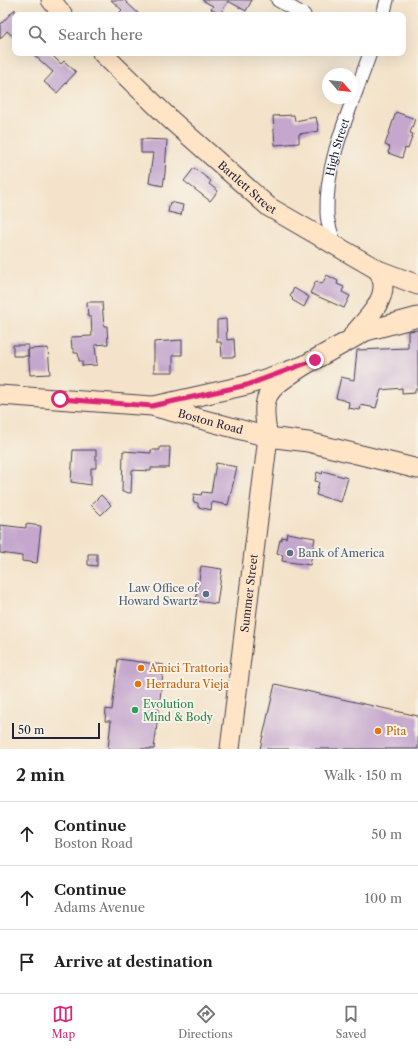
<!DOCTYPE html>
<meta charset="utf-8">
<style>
:root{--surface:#fff;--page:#f6f6f6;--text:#222;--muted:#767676;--line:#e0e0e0;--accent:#db2777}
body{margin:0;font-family:"Libre Caslon Text",serif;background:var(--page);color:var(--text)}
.compass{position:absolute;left:322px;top:68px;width:36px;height:36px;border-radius:50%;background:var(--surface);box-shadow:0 4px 16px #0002;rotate:118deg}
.scale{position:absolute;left:12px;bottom:10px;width:88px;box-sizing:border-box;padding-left:4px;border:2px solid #22223b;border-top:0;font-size:11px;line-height:14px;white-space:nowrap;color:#22223b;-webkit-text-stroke:3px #f7f3e8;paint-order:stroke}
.stop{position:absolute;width:12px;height:12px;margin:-9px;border:3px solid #db2777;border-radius:50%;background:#fff}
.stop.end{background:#db2777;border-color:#fff;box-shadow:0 1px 4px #0008}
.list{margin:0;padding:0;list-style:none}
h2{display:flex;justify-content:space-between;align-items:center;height:52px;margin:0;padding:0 16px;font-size:17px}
h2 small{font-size:13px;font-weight:400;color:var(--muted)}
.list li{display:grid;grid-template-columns:26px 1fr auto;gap:12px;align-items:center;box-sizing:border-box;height:64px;padding:0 16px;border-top:1px solid var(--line)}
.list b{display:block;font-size:15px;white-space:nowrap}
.list p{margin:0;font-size:13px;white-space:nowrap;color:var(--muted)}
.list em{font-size:13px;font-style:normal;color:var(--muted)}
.icon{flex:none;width:22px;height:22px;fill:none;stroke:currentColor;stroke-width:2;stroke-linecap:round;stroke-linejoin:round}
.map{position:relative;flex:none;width:418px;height:749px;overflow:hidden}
.search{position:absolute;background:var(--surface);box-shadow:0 4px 16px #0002;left:12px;right:12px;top:12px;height:44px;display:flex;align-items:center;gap:10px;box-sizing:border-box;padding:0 14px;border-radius:8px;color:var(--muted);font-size:15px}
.sheet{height:244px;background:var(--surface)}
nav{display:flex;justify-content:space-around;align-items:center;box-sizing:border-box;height:56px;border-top:1px solid var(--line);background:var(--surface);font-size:11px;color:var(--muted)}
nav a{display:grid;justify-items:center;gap:2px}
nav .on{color:var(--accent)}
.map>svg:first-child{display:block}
.building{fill:#c5a7ce}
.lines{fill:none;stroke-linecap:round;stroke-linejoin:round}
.street-casing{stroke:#423f50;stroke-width:15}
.secondary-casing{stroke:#423f50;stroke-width:21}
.street{stroke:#fff;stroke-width:13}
.secondary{stroke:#ffe4c6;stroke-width:19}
.route{stroke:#db2777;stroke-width:5}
.service-dot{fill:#5c6f8a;stroke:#f7f3e8;stroke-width:1.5}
.food-dot{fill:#e8710a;stroke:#f7f3e8;stroke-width:1.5}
.leisure-dot{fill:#2e9e5b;stroke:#f7f3e8;stroke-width:1.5}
.labels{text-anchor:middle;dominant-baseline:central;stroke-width:4;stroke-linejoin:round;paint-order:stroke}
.street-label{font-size:11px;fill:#22223b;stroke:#f7f3e8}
.service-label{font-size:11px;fill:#4e5e75;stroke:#f7f3e8;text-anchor:start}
.food-label{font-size:11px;fill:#c56008;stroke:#f7f3e8;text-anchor:start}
.leisure-label{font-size:11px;fill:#27864d;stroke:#f7f3e8;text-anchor:start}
</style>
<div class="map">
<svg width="418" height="749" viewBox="0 0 418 749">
<rect width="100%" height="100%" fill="#f7f3e8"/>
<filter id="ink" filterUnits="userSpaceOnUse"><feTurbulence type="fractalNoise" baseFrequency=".025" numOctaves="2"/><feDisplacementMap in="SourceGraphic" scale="8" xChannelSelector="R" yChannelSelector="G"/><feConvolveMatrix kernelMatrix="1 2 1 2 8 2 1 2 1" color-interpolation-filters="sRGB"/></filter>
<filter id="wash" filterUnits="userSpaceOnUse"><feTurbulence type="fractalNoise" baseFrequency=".012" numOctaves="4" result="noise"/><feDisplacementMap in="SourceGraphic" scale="16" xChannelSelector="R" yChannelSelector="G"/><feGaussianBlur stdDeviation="0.9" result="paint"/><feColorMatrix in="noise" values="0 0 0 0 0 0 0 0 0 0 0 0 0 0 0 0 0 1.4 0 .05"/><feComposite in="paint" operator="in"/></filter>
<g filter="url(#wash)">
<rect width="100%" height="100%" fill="#f4e3ca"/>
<g id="blocks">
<!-- building -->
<path class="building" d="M111 0H124L140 15H117L122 10Z
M202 0H252L246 11 228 1 220 14 211 9 213 6Z
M15 9V38L7 31 0 39V25Z
M32 53H50L61 64 64 61 76 72 57 93 44 82 53 72Z
M396 112 415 119 410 133 413 134 408 149 405 148 402 158 388 153 390 147 385 145Z
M294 115 295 121 316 117 319 131 299 134V143L275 145 273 116Z
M141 139 167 140 165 173 163 186 149 183 153 153H141Z
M194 168 211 181 209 184 218 191 210 201 184 181Z
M170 202 183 205 181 215 168 212Z
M327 275 338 281 337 284 344 287 342 292 350 296 344 308 310 293 316 281 322 284Z
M294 288 309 297 304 307 292 300 293 299 290 296Z
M87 302H102L104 326H107L108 344 95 345 97 365 82 366V361H79L78 353H74V349H72L71 337 92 336 91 317H88Z
M226 319 227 340 234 339 235 357H222L221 342H217V320Z
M418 330V389H415V393L402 394V388L381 390 376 408 361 405 360 410 348 408 349 402 336 398 341 377 354 380 357 350 408 348V331Z
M182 340V355H173V372H154V342Z
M13 345H28V356H13Z
M48 348 50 374 30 375 28 349Z
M160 447H170L169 468H151V471L132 470 131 493 122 492 123 451 151 453V450H160Z
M73 450H96V468H91V485L71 482Z
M216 463 237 467 228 505 212 502 211 510 198 507V503L193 502 194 494 201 495 202 492 211 493Z
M323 471 348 478 341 502 316 495 319 482 315 481 317 472 322 474Z
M101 495 111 505 101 515 91 505Z
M26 524 41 526 37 563 22 561V556L0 553V525L26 528Z
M287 533 315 538 310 565 282 561 283 555 277 553 280 540H282V537L286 538Z
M88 554H97V566L88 565Z
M201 566 222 569 217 604 196 601Z
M118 659 164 665 154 749H108L111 721H105L106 709 112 710Z
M275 684 418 716V749H260Z"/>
</g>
</g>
<g filter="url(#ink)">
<use href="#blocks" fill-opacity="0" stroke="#423f50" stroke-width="1"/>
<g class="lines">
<!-- street casing -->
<g class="street-casing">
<g id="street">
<path d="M278 0 304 15"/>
<path d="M383 15 387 0"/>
<path id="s1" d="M335 245C332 235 327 223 327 213 325 158 353 104 370 53"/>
</g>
</g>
<!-- secondary casing -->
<g class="secondary-casing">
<g id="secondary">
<path d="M51 0 63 15"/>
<path id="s2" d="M102 53 171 120 269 207 378 270 418 285"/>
<path d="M353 335C364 321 384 304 383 285 383 280 380 274 378 270"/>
<path id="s3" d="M0 395 152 406 268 437 308 442 418 469"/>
<path d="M154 406 247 385 303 366 366 331 418 317"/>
<path id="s4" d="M230 749 268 437C259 392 268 390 303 366"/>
</g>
</g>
<!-- street -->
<use href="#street" class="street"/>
<!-- secondary -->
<use href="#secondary" class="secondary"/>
</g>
</g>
<g class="lines" filter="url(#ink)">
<!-- route -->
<path class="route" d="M60 399 152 406 247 385 315 360"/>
</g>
<!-- markers -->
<g class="service-dot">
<circle cx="290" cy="553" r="4"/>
<circle cx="206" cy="594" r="4"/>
</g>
<g class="food-dot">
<circle cx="141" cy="668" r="4"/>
<circle cx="138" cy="684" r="4"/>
<circle cx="378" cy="731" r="4"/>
</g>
<circle class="leisure-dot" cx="135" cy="710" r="4"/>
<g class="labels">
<!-- street labels -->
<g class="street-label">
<text stroke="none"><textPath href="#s1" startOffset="100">High Street</textPath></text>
<text stroke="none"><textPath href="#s2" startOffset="198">Bartlett Street</textPath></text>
<text stroke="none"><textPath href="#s3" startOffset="213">Boston Road</textPath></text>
<text stroke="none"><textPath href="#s4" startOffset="157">Summer Street</textPath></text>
</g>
<!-- service labels -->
<g class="service-label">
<text x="298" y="553">Bank of America</text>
<text x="198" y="588" text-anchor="end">Law Office of<tspan x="198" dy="13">Howard Swartz</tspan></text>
</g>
<!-- food labels -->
<g class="food-label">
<text x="149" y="668">Amici Trattoria</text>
<text x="146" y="684">Herradura Vieja</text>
<text x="386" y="731">Pita</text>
</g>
<!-- leisure labels -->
<g class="leisure-label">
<text x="143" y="704">Evolution<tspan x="143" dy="13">Mind &amp; Body</tspan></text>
</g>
</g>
</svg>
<svg class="compass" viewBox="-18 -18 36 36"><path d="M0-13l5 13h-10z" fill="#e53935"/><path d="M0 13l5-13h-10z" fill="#767676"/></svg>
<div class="scale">50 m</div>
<div class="stop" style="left:60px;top:399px"></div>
<div class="stop end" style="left:315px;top:360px"></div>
<div class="search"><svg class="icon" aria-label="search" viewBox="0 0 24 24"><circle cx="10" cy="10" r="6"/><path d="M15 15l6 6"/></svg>Search here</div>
</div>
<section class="sheet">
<h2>2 min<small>Walk · 150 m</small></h2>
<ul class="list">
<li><svg class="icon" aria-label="ahead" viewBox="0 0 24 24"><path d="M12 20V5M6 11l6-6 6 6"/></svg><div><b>Continue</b><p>Boston Road</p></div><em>50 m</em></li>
<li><svg class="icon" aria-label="ahead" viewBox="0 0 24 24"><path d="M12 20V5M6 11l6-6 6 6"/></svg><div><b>Continue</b><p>Adams Avenue</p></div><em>100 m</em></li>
<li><svg class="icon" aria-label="arrive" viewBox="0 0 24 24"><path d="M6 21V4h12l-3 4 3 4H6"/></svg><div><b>Arrive at destination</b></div></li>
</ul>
</section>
<nav>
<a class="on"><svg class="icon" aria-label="map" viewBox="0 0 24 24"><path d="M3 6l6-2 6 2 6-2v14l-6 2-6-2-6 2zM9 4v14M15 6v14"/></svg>Map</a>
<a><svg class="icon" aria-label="directions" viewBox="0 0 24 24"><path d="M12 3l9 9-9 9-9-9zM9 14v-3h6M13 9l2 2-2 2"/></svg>Directions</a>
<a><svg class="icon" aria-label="saved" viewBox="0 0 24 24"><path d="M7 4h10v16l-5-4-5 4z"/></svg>Saved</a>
</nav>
